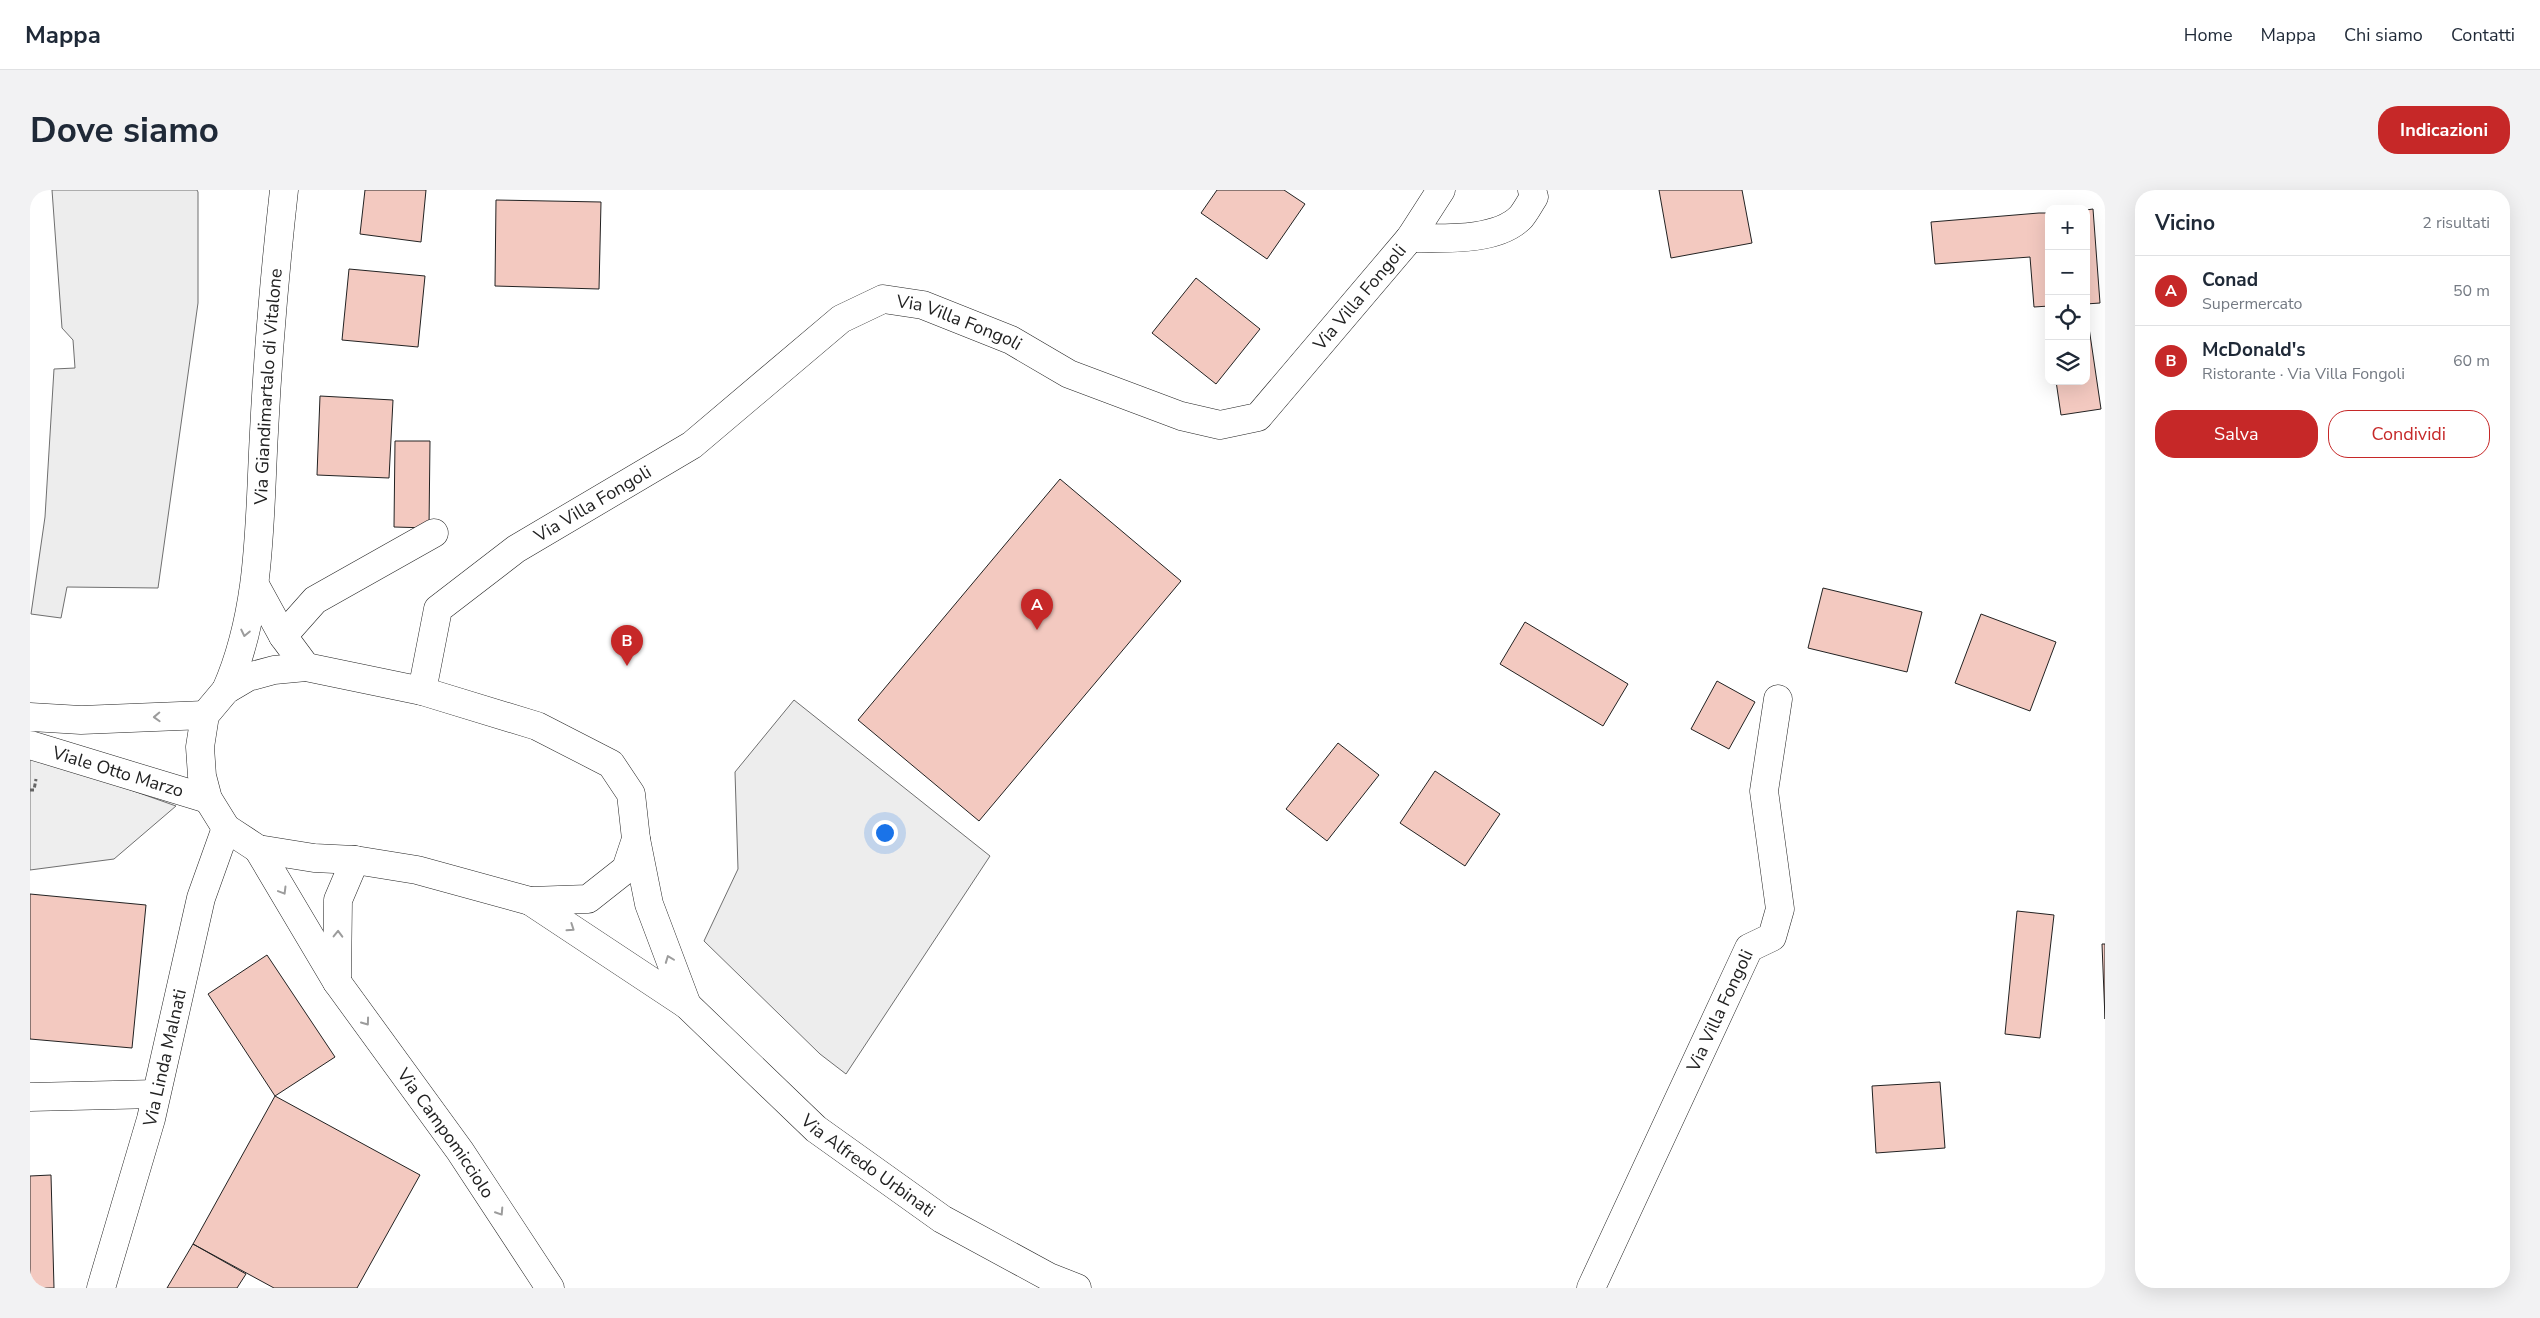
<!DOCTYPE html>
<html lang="it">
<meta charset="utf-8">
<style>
:root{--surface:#fff;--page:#f2f2f3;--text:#1f2937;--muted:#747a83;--line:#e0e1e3;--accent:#c62828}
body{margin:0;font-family:"Nunito Sans",sans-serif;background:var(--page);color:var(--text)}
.controls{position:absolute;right:15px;top:15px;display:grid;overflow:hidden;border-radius:10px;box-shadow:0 5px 20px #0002}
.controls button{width:45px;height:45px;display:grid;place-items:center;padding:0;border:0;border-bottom:1px solid var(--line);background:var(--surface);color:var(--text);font:25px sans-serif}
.you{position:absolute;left:854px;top:642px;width:18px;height:18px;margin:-12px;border:4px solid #fff;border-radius:50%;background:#1a73e8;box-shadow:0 0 0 8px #1a73e833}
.badge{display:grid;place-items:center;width:32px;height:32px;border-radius:50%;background:var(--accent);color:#fff;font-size:16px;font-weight:700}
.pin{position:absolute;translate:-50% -41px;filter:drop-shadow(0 1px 2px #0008)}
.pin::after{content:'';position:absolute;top:26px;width:18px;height:15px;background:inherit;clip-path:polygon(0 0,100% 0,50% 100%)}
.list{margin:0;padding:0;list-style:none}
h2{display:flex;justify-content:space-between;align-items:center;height:65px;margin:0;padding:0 20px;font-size:21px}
h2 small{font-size:16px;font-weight:400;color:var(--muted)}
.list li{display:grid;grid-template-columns:32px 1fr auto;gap:15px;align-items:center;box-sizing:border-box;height:70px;padding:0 20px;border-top:1px solid var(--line)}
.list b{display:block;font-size:19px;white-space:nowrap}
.list p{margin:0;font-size:16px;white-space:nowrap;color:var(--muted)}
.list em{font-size:16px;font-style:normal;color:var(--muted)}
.actions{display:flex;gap:10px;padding:15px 20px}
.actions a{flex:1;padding:11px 0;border:1px solid var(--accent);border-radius:20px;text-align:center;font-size:18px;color:var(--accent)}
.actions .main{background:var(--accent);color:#fff}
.icon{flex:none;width:28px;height:28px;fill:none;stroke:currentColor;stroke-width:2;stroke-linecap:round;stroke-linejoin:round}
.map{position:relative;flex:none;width:2075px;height:1098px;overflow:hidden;border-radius:20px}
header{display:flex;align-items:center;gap:30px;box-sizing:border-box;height:70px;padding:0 25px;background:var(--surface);border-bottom:1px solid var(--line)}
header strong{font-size:24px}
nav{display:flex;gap:28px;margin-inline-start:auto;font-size:18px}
.intro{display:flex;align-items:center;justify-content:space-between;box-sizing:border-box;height:120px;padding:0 30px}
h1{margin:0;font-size:35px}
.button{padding:12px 22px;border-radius:20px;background:var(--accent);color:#fff;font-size:18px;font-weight:700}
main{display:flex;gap:30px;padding:0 30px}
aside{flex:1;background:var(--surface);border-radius:20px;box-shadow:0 5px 20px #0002}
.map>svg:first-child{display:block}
.green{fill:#eee;stroke:#6f6f6f}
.parking{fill:#ededed;stroke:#6f6f6f}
.building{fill:#f3c9c0;stroke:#222}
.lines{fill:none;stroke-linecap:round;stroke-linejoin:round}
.street-casing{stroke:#222;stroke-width:29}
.secondary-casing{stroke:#222;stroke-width:29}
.primary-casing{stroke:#222;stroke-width:29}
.path{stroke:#646464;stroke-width:3;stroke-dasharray:4 2.5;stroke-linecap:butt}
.street{stroke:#fff;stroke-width:28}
.secondary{stroke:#fff;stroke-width:28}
.primary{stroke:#fff;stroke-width:28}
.oneway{stroke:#9c9c9c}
.labels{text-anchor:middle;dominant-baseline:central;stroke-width:4;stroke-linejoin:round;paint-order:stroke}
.street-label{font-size:18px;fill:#222;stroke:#fff}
</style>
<header>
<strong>Mappa</strong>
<nav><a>Home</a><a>Mappa</a><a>Chi siamo</a><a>Contatti</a></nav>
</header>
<div class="intro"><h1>Dove siamo</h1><a class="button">Indicazioni</a></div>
<main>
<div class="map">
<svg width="2075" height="1098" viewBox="0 0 2075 1098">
<rect width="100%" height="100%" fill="#fff"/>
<!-- green -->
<path class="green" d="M0 568 50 582 146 616 84 669 0 680Z"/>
<!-- parking -->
<path class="parking" d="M22 0H167L168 2V113L128 398 37 397 31 428 1 424 15 327 24 179 45 178 43 150 32 138Z
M764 510 960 666 816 884 790 864 674 751 708 679 705 582Z"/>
<!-- building -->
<path class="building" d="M335 0H396L391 52 330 44Z
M1187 0H1254L1275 14 1237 69 1171 23Z
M1629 0H1712L1722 53 1641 68Z
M466 10 571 12 569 99 465 96Z
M2063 19 2070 113 2056 114V20Z
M2009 23H2019V116L2004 117 2000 67 1905 74 1901 32Z
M319 79 395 86 388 157 312 150Z
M1166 88 1230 139 1186 194 1122 143Z
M2056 131H2058L2071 219 2031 225 2026 191H2056Z
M290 206 363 210 359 288 287 285Z
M365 251H400L399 338 364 337Z
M1030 289 1151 391 949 631 828 530Z
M1793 398 1892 422 1877 482 1778 458Z
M1951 424 2026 452 2000 521 1925 493Z
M1495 432 1598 494 1573 536 1470 474Z
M1687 491 1725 512 1699 559 1661 539Z
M1308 553 1349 585 1297 651 1256 619Z
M1405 581 1470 624 1435 676 1370 633Z
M0 704 116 715 102 858 0 849Z
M1987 721 2024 725 2010 848 1975 844Z
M2072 754H2075V829Z
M237 765 305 867 245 906 178 804Z
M1910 892 1915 958 1846 963 1842 896Z
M245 906 390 985 327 1098H244L163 1054Z
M21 985 24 1098H0V986Z
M163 1054 216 1084 207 1098H137Z"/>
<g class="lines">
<!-- street casing -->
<g class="street-casing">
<g id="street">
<path d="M253 446 285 410 404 343"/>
<path id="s1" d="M228 659 307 792 430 961 520 1098"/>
<path d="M307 792 308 710 325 670"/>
<path d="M0 907 126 904"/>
<path id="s2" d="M71 1098 121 929 171 708 196 638"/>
<path id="s3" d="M1561 1098 1719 758 1742 747 1750 719 1734 601 1748 509"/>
</g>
</g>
<!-- secondary casing -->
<g class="secondary-casing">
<g id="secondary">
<path d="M1380 48C1412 48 1467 52 1491 27 1496 21 1500 13 1504 7L1502 0"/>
<path id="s4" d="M392 501 408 419 486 359 662 255 811 129 853 109 893 115 981 150 1039 184 1151 226 1190 235 1228 227 1380 48 1411 0"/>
<path d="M0 527 51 530 175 525"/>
<path id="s5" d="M0 555 178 609"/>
</g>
</g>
<!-- primary casing -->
<g class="primary-casing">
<g id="primary">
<path d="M225 395 253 446 276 477"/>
<path d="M276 477 392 501 507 536 581 574 601 604 606 649 596 679 558 709 500 711 387 680 325 670 284 668 228 659 196 638 178 609 172 586 170 557 175 525 196 500 218 487 244 480Z"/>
<path id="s6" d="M196 500C232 418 229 330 234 242 238 161 245 81 254 0"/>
<path d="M606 649 619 714 657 815"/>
<path id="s7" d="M500 711 657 815 786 939 912 1029 1019 1087 1047 1098"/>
</g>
</g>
<!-- path -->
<path class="path" d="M0 600H4L6 589"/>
<!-- street -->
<use href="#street" class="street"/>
<!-- secondary -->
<use href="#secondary" class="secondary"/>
<!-- primary -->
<use href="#primary" class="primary"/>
</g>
<!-- one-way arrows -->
<defs><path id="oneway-chevron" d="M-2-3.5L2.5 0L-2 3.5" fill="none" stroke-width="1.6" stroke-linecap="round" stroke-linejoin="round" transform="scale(1.25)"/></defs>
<g class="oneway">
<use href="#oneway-chevron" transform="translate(215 443) rotate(102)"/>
<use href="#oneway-chevron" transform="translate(127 527) rotate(178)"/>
<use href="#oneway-chevron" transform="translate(253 701) rotate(59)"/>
<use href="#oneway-chevron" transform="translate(541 738) rotate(34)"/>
<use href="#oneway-chevron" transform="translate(308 744) rotate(-89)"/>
<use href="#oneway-chevron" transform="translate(639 769) rotate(-111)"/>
<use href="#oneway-chevron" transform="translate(336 832) rotate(54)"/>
<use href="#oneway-chevron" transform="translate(470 1022) rotate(57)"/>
</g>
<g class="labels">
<!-- street labels -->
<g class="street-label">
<text stroke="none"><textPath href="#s4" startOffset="1186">Via Villa Fongoli</textPath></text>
<text stroke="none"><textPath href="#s4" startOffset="708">Via Villa Fongoli</textPath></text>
<text stroke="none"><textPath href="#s6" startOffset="308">Via Giandimartalo di Vitalone</textPath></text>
<text stroke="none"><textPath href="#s4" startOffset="271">Via Villa Fongoli</textPath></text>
<text stroke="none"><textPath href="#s5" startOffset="92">Viale Otto Marzo</textPath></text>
<text stroke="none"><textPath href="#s3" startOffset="306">Via Villa Fongoli</textPath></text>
<text stroke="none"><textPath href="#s2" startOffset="239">Via Linda Malnati</textPath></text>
<text stroke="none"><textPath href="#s1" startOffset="341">Via Campomicciolo</textPath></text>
<text stroke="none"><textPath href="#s7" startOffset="431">Via Alfredo Urbinati</textPath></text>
</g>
</g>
</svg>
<div class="controls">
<button>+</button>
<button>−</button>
<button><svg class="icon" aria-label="locate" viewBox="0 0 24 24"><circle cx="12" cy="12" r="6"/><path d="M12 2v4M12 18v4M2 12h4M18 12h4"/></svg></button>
<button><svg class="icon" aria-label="layers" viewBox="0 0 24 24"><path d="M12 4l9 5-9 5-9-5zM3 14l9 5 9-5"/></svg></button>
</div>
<div class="you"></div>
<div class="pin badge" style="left:1007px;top:440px">A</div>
<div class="pin badge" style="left:597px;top:476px">B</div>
</div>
<aside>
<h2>Vicino<small>2 risultati</small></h2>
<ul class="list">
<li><span class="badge">A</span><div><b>Conad</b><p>Supermercato</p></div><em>50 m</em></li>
<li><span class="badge">B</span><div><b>McDonald's</b><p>Ristorante · Via Villa Fongoli</p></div><em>60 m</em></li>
</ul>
<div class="actions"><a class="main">Salva</a><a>Condividi</a></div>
</aside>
</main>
